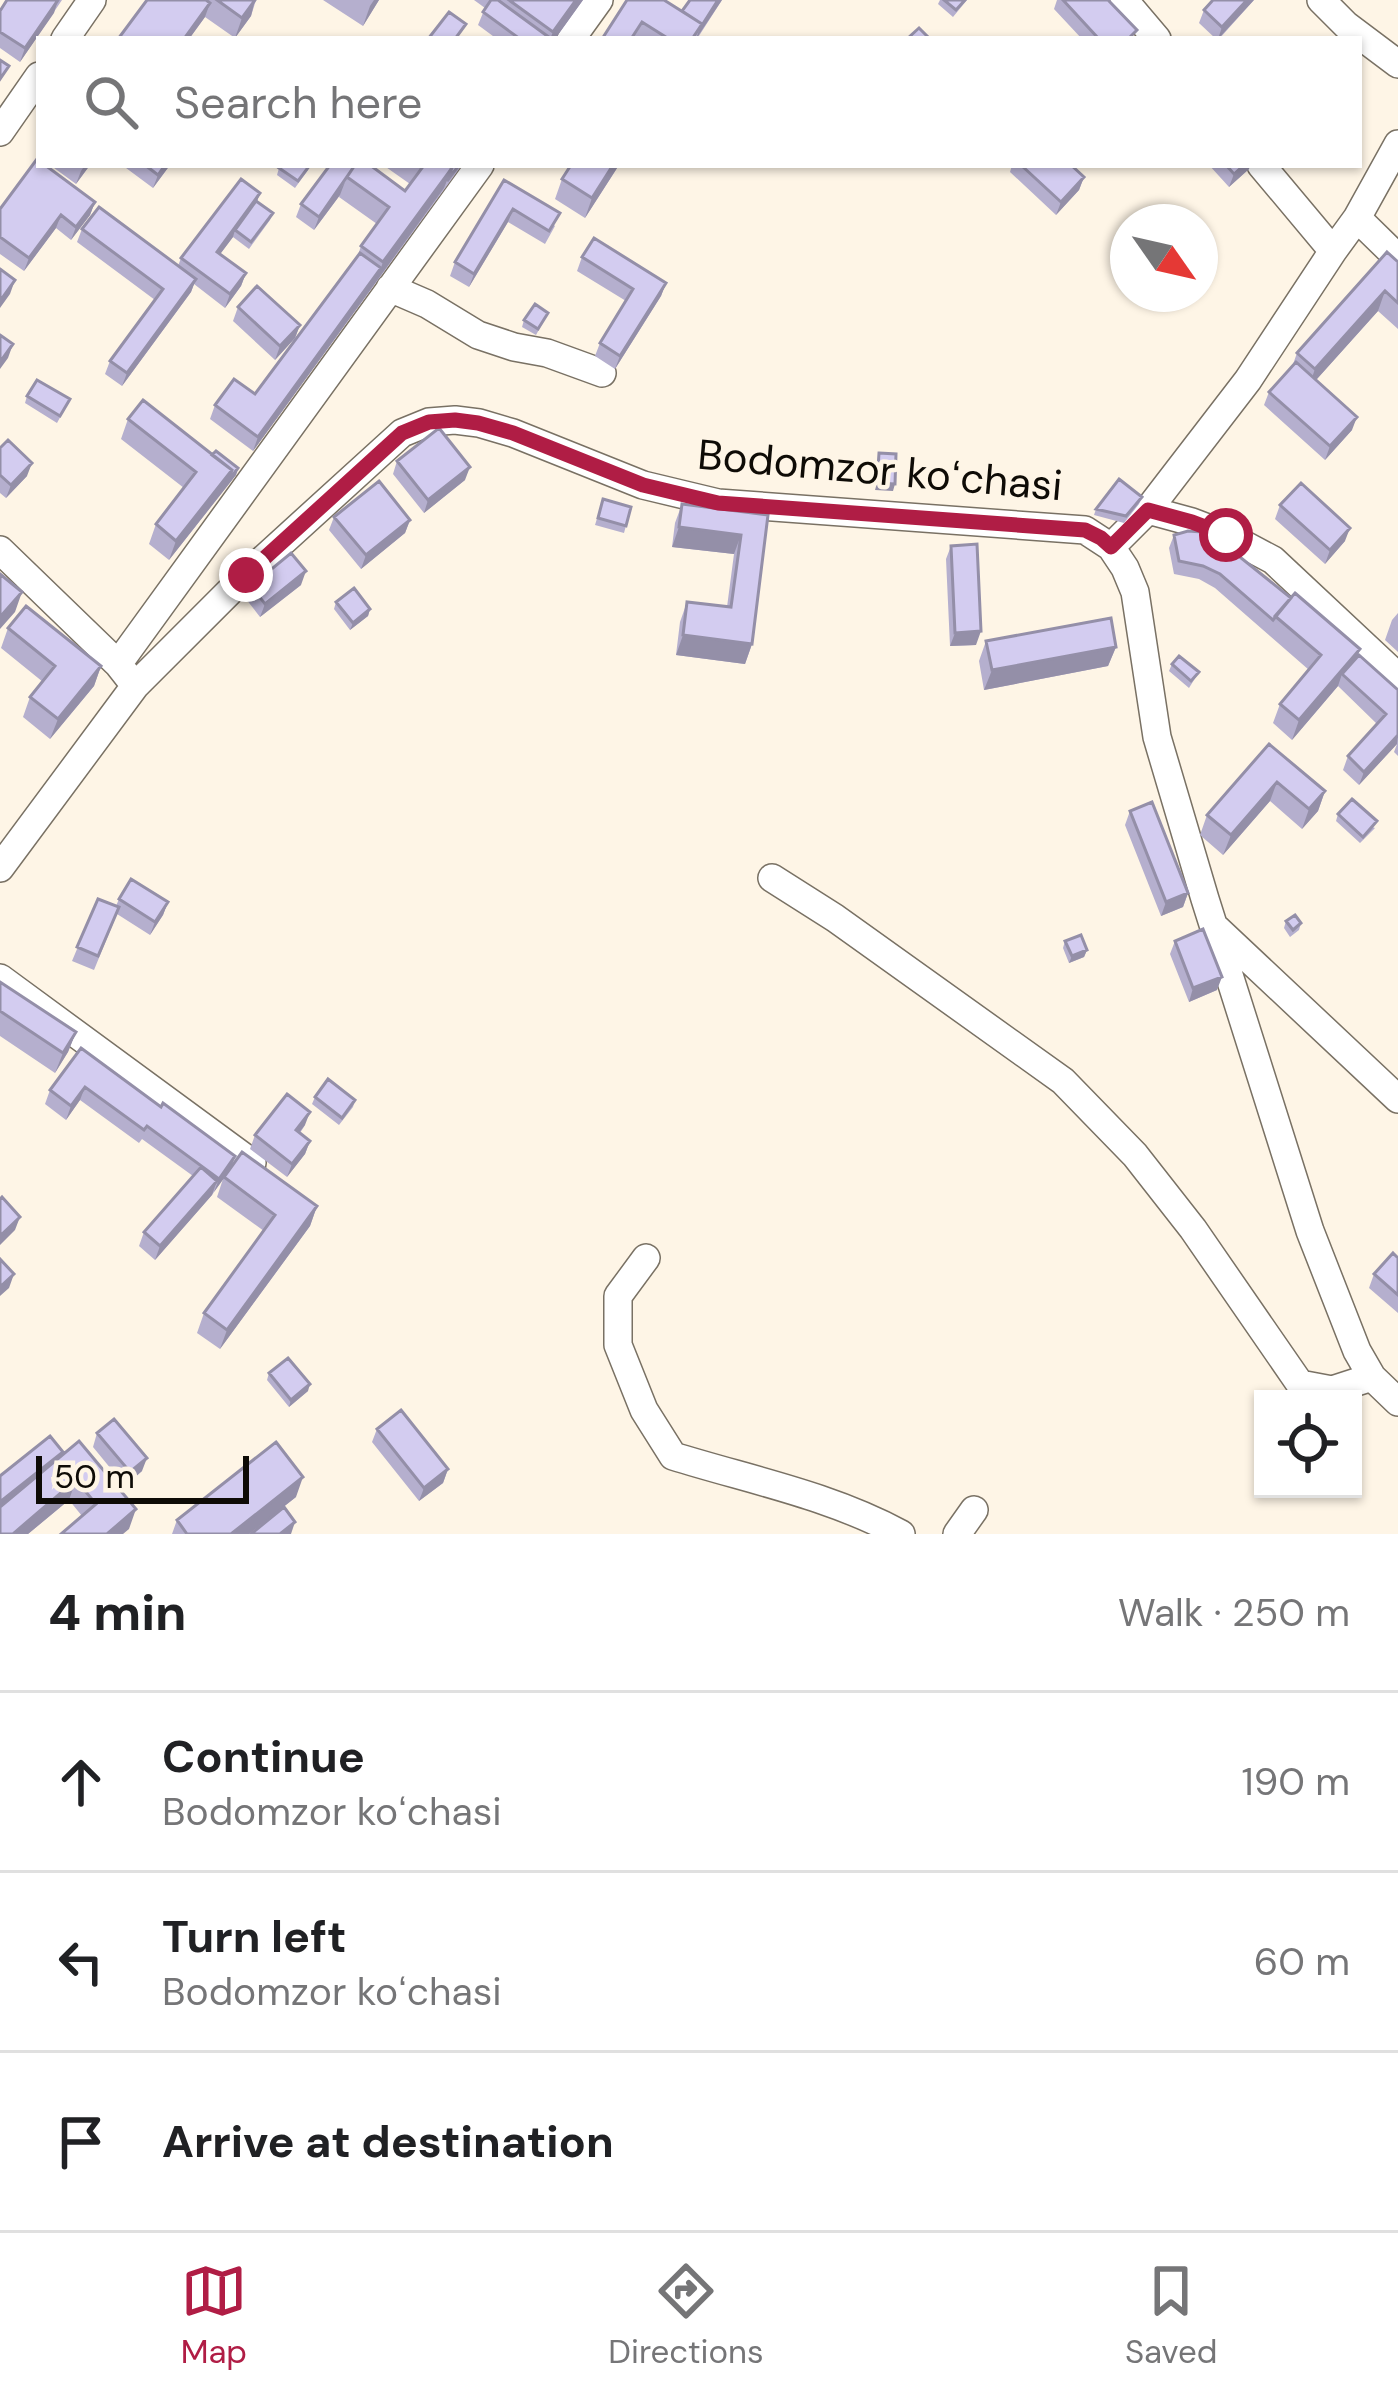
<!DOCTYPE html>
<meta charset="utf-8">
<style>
:root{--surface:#fff;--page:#f6f6f6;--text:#202124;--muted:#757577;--line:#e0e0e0;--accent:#b01d45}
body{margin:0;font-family:"DM Sans",sans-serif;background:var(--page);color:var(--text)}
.controls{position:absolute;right:36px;bottom:36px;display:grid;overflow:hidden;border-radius:0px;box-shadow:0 3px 9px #0004}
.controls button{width:108px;height:108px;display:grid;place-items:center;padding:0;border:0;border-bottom:3px solid var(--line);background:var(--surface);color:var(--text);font:60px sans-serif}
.compass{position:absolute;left:1110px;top:204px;width:108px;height:108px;border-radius:50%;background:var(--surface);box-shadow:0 3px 9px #0004;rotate:124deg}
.scale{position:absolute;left:36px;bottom:30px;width:213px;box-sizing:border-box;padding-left:12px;border:6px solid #0e0b06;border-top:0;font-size:33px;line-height:42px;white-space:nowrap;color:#0e0b06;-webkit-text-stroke:9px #fef5e6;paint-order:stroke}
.stop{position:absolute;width:36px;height:36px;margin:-27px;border:9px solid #b01d45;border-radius:50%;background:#fff}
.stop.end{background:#b01d45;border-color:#fff;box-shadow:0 3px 12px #0008}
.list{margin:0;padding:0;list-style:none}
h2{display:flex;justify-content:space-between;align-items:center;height:156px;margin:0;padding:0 48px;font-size:51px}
h2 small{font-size:39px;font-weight:400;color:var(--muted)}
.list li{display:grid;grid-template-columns:78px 1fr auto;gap:36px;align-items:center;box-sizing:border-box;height:180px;padding:0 48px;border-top:3px solid var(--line)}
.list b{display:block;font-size:45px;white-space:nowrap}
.list p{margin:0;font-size:39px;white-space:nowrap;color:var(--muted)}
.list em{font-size:39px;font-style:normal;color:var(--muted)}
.icon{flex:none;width:66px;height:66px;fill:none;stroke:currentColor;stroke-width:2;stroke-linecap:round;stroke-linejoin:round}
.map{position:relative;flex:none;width:1398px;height:1534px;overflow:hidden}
.search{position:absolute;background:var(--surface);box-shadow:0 3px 9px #0004;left:36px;right:36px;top:36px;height:132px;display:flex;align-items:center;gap:30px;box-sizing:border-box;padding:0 42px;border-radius:0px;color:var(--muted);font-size:45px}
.sheet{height:696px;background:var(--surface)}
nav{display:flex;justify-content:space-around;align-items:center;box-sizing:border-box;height:168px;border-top:3px solid var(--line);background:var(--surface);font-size:33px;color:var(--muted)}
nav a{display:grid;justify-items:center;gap:6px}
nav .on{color:var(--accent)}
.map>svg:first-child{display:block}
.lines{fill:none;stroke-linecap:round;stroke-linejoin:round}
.minor-casing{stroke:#797164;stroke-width:30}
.minor{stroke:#fff;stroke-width:27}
.wall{fill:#b5afce}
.shaded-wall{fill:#948fa8}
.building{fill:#d3ccf0;stroke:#948fa8;stroke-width:3}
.route{stroke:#b01d45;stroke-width:15}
.labels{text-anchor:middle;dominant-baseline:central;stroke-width:9;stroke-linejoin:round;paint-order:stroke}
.street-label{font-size:42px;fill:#0e0b06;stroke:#fef5e6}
</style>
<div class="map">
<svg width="1398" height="1534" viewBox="0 0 1398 1534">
<rect width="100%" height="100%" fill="#fef5e6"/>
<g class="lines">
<!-- minor casing -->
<g class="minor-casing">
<path id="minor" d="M1124 0 1157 39
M1321 0 1346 25 1398 64
M65 39 92 0
M571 39 599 0
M0 132 39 76
M1357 218 1398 144
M1333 251 1357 218 1398 258
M390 288 427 304 478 335 514 347 547 353 602 373
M1148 510 1248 380 1333 251 1261 165
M1111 547 1125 568 1135 592 1157 737 1205 899 1310 1231 1357 1351 1372 1377 1398 1402
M0 550 118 664 129 678
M118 664 480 165
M0 868 135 686 246 575 402 433 429 422 455 420 479 423 513 433 643 485 718 503 1085 530 1111 547 1148 510 1192 522 1226 535 1273 560 1398 677
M772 878 835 918 1063 1081 1135 1155 1193 1229 1300 1384 1332 1390 1372 1377
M1217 929 1398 1099
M0 978 252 1163
M646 1258 618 1296V1345L644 1410 673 1456C750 1480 829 1495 901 1534
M957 1534 974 1510"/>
</g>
<!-- minor -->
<use href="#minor" class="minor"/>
</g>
<!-- wall -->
<path class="wall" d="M7 0H62L20 62 0 48V11Z
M147 0H256L251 16 235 38 205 17 189 39H118Z
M323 0H379L363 26Z
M474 0H583L555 39H497L478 25 485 8Z
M627 0 682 11 722 0 697 39H602Z
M940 0H967L953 17 938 4Z
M1057 0H1108L1134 39H1082L1054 9Z
M1254 0 1219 39H1216L1199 23 1204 10Z
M50 165H90L76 184Z
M122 165H170L153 188Z
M330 165 405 191 410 184 383 165H462L253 451 210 419 215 405 255 394 358 255 361 246 377 224 339 197 340 195 314 230 296 217 301 204Z
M571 165H619L585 218 555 199 562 179Z
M1012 165H1071L1084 177 1079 190 1056 215 1010 172Z
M1209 165H1250L1249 169 1229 187Z
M279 168 308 170 295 188 277 175Z
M504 180 555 226 545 244 508 222 469 287 450 276 455 262Z
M260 193 257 202 273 213 270 220 249 249 233 237 220 254 246 273 241 286 225 308 194 284 191 292 122 386 105 374 110 361 155 300 77 242 82 229 178 266 181 258Z
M95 202 90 215 71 240 56 228 24 271 0 254V209Z
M582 257 666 283 661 296 615 369 595 356 600 343 626 301 577 271Z
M1398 262V329L1378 311 1316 380 1352 430 1325 460 1264 405 1269 392 1292 367 1297 353Z
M238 307 300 325 295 338 275 360 233 321Z
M548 313 536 335 522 327 524 320Z
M27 396 70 399 57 423 25 403Z
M128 419 238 468 236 475 169 560 149 544 156 524 184 488 121 439Z
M0 448 27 476 6 498 0 493Z
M397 461 465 480 424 513 393 474Z
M1142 497 1139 504 1124 523 1094 515 1096 509Z
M603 499 631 507 624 533 595 525Z
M682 504 768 515 752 644 745 664 676 655 680 622 687 602 727 607 734 554 672 547 675 523Z
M1280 505 1345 541 1325 564 1275 519Z
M334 517 410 520 405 533 361 569 329 530Z
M1174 535 1291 598 1360 649 1357 658 1398 690V756L1394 752 1397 744 1359 785 1343 770 1348 756 1377 724 1338 686 1292 740 1273 723 1280 704 1309 670 1215 588 1199 579 1174 574 1169 548Z
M951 546 976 645 950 646 946 559Z
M301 585 260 617 246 599 251 586Z
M336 602 370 609 368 616 350 630 334 609Z
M1398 613V652L1385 640 1392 620Z
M8 628 101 666 94 686 50 739 23 717 30 697 43 682 1 648Z
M986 641 1116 647 1108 666 984 690 979 661Z
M1172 664 1199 672 1189 688 1169 671Z
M1269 744 1325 791 1318 811 1302 829 1270 801 1223 855 1200 835 1207 815Z
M1130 811 1188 893 1183 907 1161 916 1125 825Z
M1338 814 1375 828 1360 843 1336 821Z
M98 899 116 906 119 899 168 902 163 915 150 935 117 914 94 970 72 961Z
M1286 921 1301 923 1299 930 1290 937 1284 928Z
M1065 941 1087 950 1084 957 1069 963 1063 948Z
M1175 941 1217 990 1189 1002 1170 954Z
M0 982 76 1032 68 1052 55 1073 0 1036Z
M81 1048 161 1107 235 1156 231 1168 317 1206 310 1226 220 1349 197 1333 204 1313 264 1231 217 1197 223 1179 212 1195 155 1260 139 1246 144 1232 193 1176 142 1139 139 1143 80 1100 66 1120 45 1104 50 1090Z
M315 1097 355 1100 353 1107 339 1125 312 1104Z
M305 1125 300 1133 310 1141 305 1154 287 1177 250 1149 255 1135Z
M1398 1258V1313L1369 1288 1374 1274Z
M269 1373 308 1391 289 1407 267 1380Z
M377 1429 448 1469 443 1483 419 1501 372 1442Z
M97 1433 142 1471 125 1486 93 1447Z
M63 1452 61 1456 129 1529 82 1516 69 1500 28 1534H0Z
M296 1497 249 1534H172L177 1520Z"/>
<!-- shaded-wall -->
<path class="shaded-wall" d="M58 0 54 13 20 62 25 48Z
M255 0 251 16 235 38 242 18Z
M374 0H379L363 26 370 6Z
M576 0H583L555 39H550L553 32Z
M718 0H722L696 39 699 30Z
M1247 0H1254L1218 39 1222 27Z
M210 3 205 17 189 39H184Z
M85 165H90L76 184 81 171Z
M165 165H170L153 188 158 175Z
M613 165H619L585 218 592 198Z
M1244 165H1250L1249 169 1229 187 1234 174Z
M452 168 444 188 376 282 383 262Z
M1084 177 1079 190 1056 215 1061 202Z
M345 182 340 195 314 230 319 217Z
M260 193 255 206 235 230 233 237 212 265 217 252Z
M95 202 90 215 71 240 76 227Z
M513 209 508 222 469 287 474 274Z
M61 215 56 228 24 271 29 258Z
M381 268 376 282 253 451 258 437Z
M246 273 241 286 225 308 230 294Z
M196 279 191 292 122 386 127 373Z
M15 280 10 294 0 308V301Z
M666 283 661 296 615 369 620 356Z
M1385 291 1378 311 1308 389 1315 369Z
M300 325 295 338 275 360 280 346Z
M13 344 8 358 0 369V362Z
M1357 417 1352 430 1325 460 1330 446Z
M32 463 27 476 6 498 11 485Z
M470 467 465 480 424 513 428 500Z
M238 468 236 475 169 560 176 541 232 470Z
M877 483 895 484 893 491 875 490Z
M410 520 405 533 361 569 366 555Z
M679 527 741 535 734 554 672 547Z
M1350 528 1345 541 1325 564 1330 550Z
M306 571 301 585 260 617 265 604Z
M22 592 15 612 0 629V617Z
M370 609 368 616 350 630 353 623Z
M981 631 976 645 950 646 955 633Z
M683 635 752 644 745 664 676 655Z
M1116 647 1108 666 984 690 992 670Z
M1360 649 1353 668 1342 674 1338 686 1292 740 1299 720Z
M101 666 94 686 50 739 58 719Z
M1398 735 1397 744 1359 785 1364 772Z
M1277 782 1270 801 1223 855 1231 835Z
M1325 791 1318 811 1302 829 1309 809Z
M1188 893 1183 907 1161 916 1166 902Z
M168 902 163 915 150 935 155 922Z
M1087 950 1084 957 1069 963 1072 956Z
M1222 977 1217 990 1189 1002 1193 988Z
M76 1032 68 1052 55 1073 63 1053Z
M85 1087 80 1100 66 1120 71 1106Z
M310 1112 305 1125 291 1143 296 1130Z
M310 1141 305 1154 287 1177 292 1164Z
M235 1156 230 1170 214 1192 219 1179Z
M217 1181 212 1195 155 1260 160 1246Z
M317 1206 310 1226 220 1349 227 1330Z
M20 1217 15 1230 0 1245V1236Z
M14 1274 9 1288 0 1296V1287Z
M310 1384 308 1391 289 1407 291 1400Z
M63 1452 58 1465 0 1512V1502Z
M147 1458 142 1471 125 1486 130 1472Z
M448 1469 443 1483 419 1501 424 1488Z
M303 1477 296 1497 249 1534H231Z
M76 1480 69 1500 28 1534H13Z
M136 1509 129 1529 123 1534H107Z
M295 1522 291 1534H280Z"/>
<!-- building -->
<path class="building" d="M7 0H58L25 48 0 32V11Z
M147 0H206L210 3 184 39H118Z
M217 0H255L242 18Z
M491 0H498L550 38 520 39 483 12Z
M509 0H576L553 32Z
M627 0H664L702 24 692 39H669L642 22 631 39H602Z
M690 0H718L699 30 702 24 682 11Z
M944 0H965L956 10Z
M1063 0H1108L1137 30 1128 39H1097L1098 38Z
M1213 0H1247L1222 27 1204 10Z
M449 12 466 24 455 39H428Z
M919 28 930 39H907Z
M0 60 9 66 0 79Z
M37 159 39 165H45L95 202 76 227 61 215 29 258 0 237V209Z
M145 165H165L158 175Z
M282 165H310L298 181 279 168Z
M330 165H355L319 217 301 204Z
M355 165H370L405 191 422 168 417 165H447L452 168 383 262 361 246 389 207 347 177Z
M447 165H459L447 181 452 168Z
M571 165H613L592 198 562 179Z
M1021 165H1071L1084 177 1061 202Z
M1226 165H1244L1234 174Z
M241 179 260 193 217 252 246 273 230 294 181 258Z
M504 180 560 213 549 231 513 209 474 274 455 262Z
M256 201 273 213 251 242 235 230Z
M99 207 196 279 127 373 110 361 163 289 82 229Z
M594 238 666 283 620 356 600 343 633 289 582 257Z
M1387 252 1398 262V303L1385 291 1315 369 1297 353Z
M360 253 381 268 258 437 215 405 234 379 255 394Z
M0 269 15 280 0 301Z
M257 286 300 325 280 346 238 307Z
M535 304 548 313 538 329 524 320Z
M0 335 13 344 0 362Z
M1296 362 1357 417 1330 446 1269 392Z
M37 380 70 399 60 416 27 396Z
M143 400 232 470 176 541 156 524 196 472 128 419Z
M439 428 470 467 428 500 397 461Z
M8 440 32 463 11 485 0 475V448Z
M216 451 238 468 227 483 232 470 212 455Z
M879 453 896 454 895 484 877 483Z
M1119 479 1142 497 1126 516 1096 509Z
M379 481 410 520 366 555 334 517Z
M1301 483 1350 528 1330 550 1280 505Z
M603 499 631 507 626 526 598 518Z
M682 504 768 515 752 644 683 635 687 602 731 607 741 535 679 527Z
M1188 531 1202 532 1220 541 1291 598 1273 620 1220 574 1203 566 1179 561 1174 535Z
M977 544 981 631 955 633 951 546Z
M291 553 306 571 265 604 251 586Z
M0 574 22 592 0 617Z
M354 588 370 609 353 623 336 602Z
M1295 593 1360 649 1299 720 1280 704 1321 655 1275 616Z
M26 606 101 666 58 719 30 697 55 666 8 628Z
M1111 618 1116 647 992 670 986 641Z
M1359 655 1398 690V735L1364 772 1348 756 1386 714 1342 674Z
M1179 656 1199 672 1191 681 1172 664Z
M1269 744 1325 791 1309 809 1277 782 1231 835 1207 815Z
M1352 799 1377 821 1363 837 1338 814Z
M1152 802 1188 893 1166 902 1130 811Z
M131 879 168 902 155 922 119 899Z
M98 899 119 907 98 956 77 947Z
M1295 915 1301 923 1293 930 1286 921Z
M1203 929 1222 977 1193 988 1175 941Z
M1081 935 1087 950 1072 956 1065 941Z
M0 982 76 1032 63 1053 0 1011Z
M81 1048 161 1107 163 1103 235 1156 219 1179 147 1126 144 1130 85 1087 71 1106 50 1090Z
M328 1079 355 1100 342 1118 315 1097Z
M287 1094 310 1112 296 1130 310 1141 292 1164 255 1135Z
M242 1152 317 1206 227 1330 204 1313 275 1215 224 1177Z
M201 1167 217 1181 160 1246 144 1232Z
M2 1197 20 1217 0 1236V1199Z
M1393 1253 1398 1258V1295L1374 1274Z
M0 1259 14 1274 0 1287Z
M288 1358 310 1384 291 1400 269 1373Z
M401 1410 448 1469 424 1488 377 1429Z
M114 1419 147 1458 130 1472 97 1433Z
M50 1436 63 1452 0 1502V1476Z
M79 1441 136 1509 107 1534H61L96 1504 76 1480 14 1533 15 1534H0V1507Z
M276 1442 303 1477 231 1534H187L177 1520Z
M284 1507 295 1522 280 1534H251Z"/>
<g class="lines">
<!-- route -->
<path class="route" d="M246 575 402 433 429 422 455 420 478 423 513 433 643 485 718 503 1085 530 1101 538 1111 547 1148 510 1192 522 1226 535"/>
</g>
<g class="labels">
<!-- street labels -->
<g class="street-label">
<text transform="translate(880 470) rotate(5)">Bodomzor koʻchasi</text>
</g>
</g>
</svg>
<div class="controls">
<button><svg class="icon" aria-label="locate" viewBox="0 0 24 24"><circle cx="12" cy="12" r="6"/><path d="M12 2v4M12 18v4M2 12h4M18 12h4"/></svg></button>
</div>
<svg class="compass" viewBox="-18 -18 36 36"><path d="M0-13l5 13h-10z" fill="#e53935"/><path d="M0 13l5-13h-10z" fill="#757577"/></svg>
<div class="scale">50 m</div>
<div class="stop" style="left:1226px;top:535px"></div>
<div class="stop end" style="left:246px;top:575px"></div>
<div class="search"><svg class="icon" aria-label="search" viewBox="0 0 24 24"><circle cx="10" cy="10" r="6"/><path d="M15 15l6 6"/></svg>Search here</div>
</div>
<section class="sheet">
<h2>4 min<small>Walk · 250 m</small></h2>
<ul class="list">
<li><svg class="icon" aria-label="ahead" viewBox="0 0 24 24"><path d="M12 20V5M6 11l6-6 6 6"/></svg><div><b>Continue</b><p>Bodomzor koʻchasi</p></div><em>190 m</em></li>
<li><svg class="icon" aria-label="left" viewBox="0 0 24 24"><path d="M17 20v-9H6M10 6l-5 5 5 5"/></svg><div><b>Turn left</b><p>Bodomzor koʻchasi</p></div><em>60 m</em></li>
<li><svg class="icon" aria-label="arrive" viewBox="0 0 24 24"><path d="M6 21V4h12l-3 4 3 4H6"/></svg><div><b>Arrive at destination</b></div></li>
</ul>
</section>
<nav>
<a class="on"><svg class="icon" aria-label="map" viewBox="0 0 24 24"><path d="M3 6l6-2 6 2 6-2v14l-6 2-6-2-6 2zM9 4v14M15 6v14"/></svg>Map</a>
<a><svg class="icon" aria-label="directions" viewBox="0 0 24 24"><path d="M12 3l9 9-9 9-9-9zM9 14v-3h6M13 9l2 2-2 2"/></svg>Directions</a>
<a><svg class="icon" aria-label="saved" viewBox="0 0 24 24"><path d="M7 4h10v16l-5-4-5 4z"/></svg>Saved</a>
</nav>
